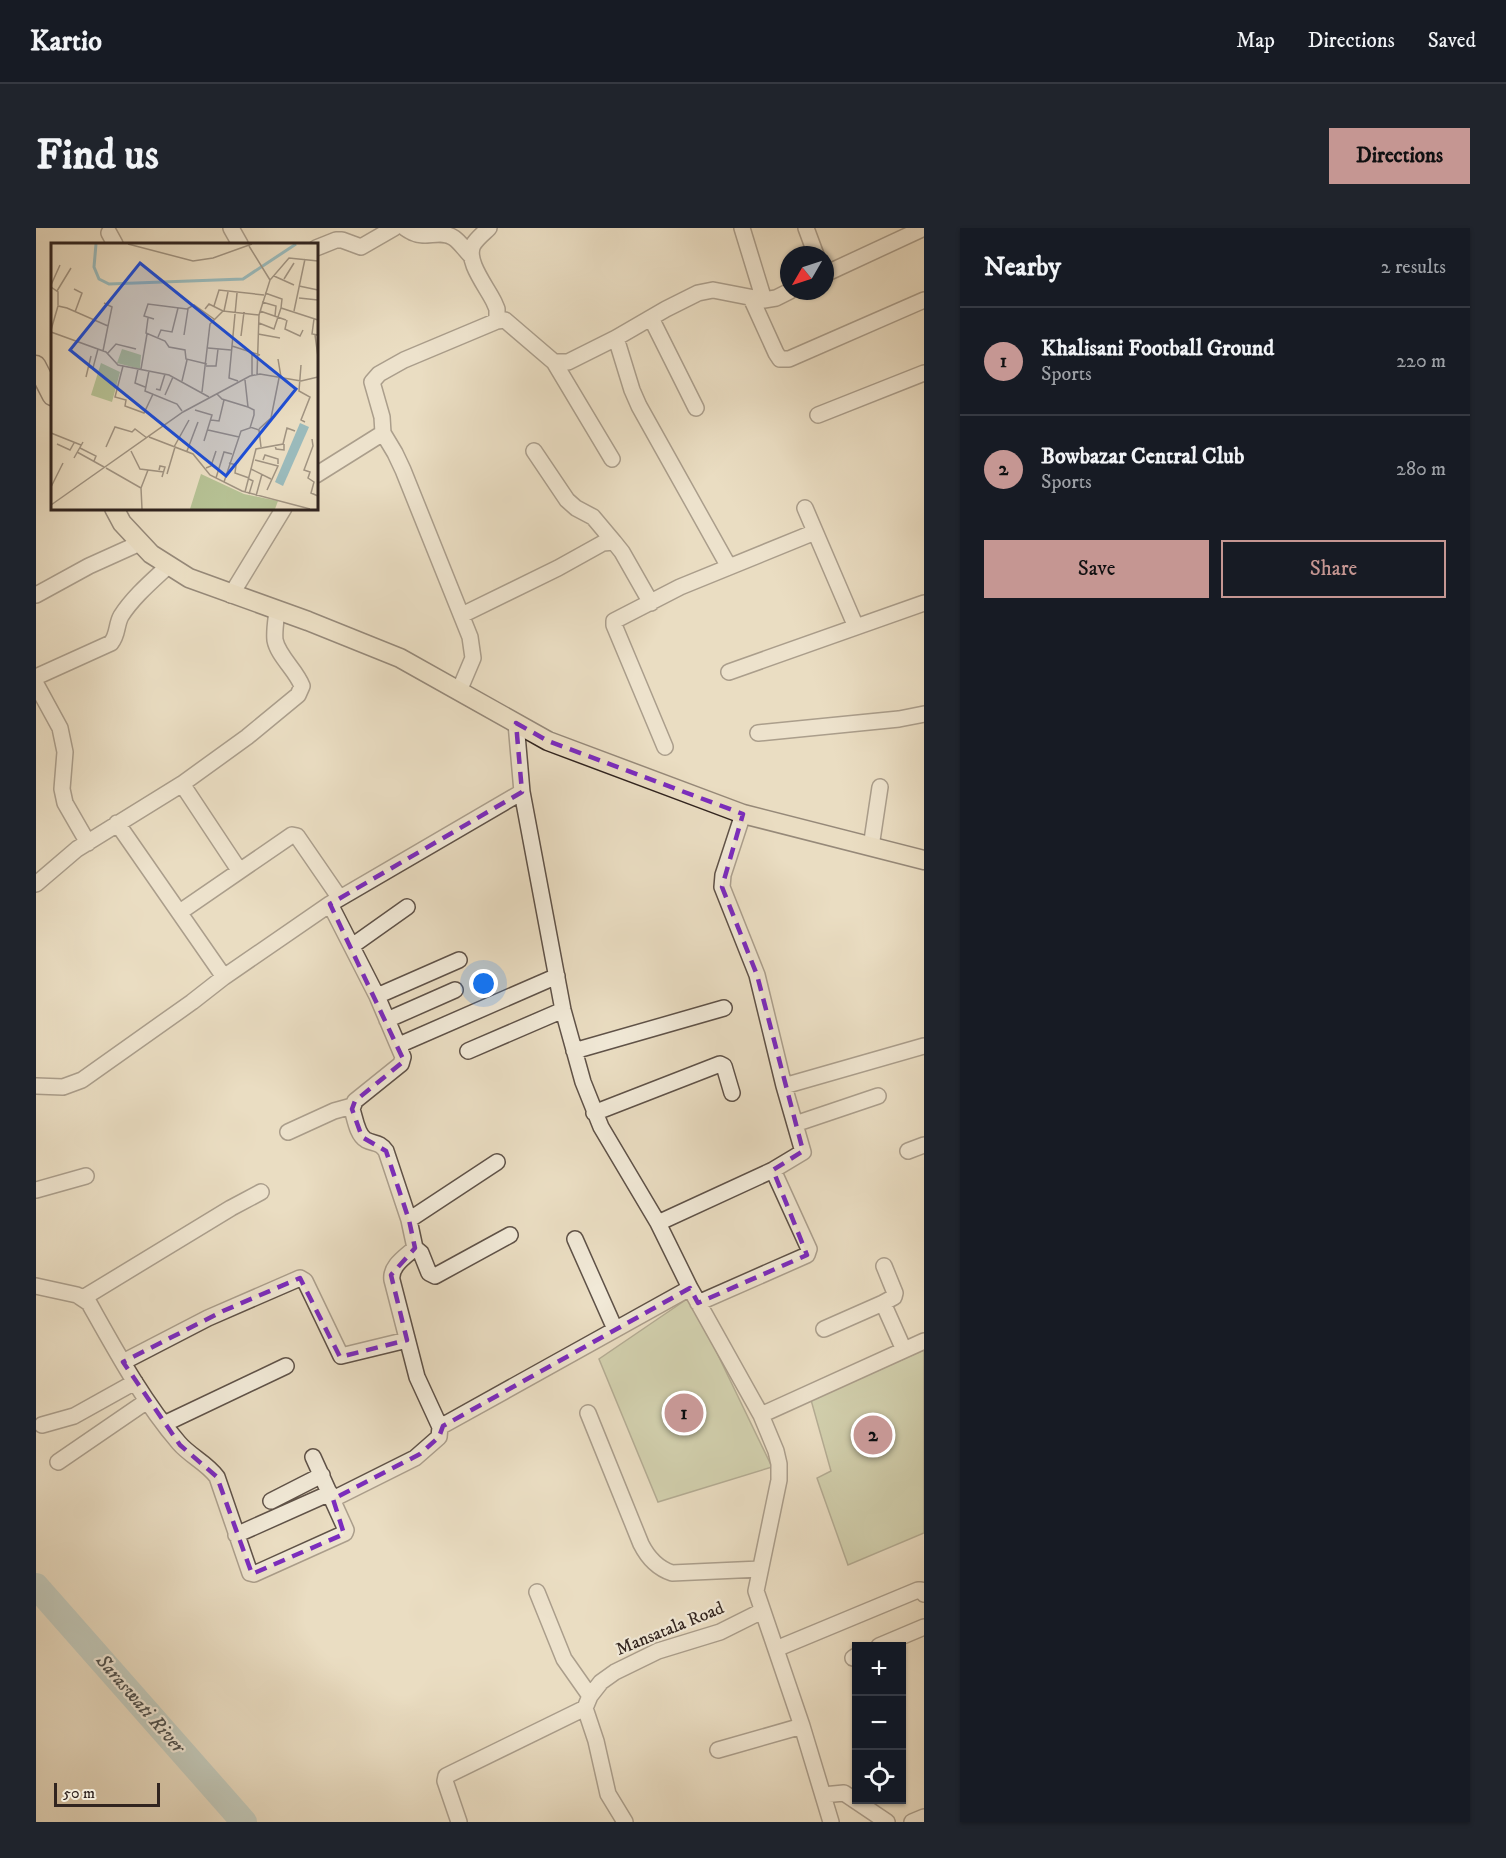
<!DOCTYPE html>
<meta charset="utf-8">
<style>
:root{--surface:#171b24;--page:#20242c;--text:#f1f3f6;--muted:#9ea1a6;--line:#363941;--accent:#c59692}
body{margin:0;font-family:"IM FELL DW Pica",serif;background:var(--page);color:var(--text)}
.controls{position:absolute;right:18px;bottom:18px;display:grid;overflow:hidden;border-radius:0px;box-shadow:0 2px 4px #0004}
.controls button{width:54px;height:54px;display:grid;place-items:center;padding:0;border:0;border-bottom:2px solid var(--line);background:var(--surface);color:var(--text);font:30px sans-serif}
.compass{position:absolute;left:744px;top:18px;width:54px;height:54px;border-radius:50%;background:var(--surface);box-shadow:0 2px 4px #0004;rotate:231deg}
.scale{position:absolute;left:18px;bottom:15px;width:106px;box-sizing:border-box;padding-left:6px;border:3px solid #31241f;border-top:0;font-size:16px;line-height:21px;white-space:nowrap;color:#31241f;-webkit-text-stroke:4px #f1e9d7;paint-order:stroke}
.you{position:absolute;left:448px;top:756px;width:21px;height:21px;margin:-15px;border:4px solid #fff;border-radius:50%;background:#1a73e8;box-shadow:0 0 0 9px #1a73e833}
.badge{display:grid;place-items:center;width:39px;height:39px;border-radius:50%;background:var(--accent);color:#111;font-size:20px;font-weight:700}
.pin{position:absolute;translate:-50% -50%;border:3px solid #fff;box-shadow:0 2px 6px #0006}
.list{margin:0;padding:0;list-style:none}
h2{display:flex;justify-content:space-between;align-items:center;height:78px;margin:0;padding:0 24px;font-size:26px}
h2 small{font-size:20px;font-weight:400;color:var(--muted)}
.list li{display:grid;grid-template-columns:39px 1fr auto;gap:18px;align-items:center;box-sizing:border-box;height:108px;padding:0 24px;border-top:2px solid var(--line)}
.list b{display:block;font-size:22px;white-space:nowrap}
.list p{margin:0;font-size:20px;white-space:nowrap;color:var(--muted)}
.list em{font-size:20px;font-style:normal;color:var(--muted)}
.actions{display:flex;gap:12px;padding:18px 24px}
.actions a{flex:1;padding:14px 0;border:2px solid var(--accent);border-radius:0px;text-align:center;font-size:21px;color:var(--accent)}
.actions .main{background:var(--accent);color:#111}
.icon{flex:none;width:33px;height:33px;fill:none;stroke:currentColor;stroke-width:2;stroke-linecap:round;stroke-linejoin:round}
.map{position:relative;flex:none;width:888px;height:1594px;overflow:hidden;border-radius:0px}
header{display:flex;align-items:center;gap:36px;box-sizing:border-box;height:84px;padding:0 30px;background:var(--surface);border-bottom:2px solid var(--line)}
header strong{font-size:28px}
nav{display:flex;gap:33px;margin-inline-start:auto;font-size:21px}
.intro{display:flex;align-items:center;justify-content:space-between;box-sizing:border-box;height:144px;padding:0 36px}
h1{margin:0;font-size:42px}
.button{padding:15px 27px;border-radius:0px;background:var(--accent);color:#111;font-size:21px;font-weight:700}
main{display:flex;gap:36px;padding:0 36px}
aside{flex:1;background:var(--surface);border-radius:0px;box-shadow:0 2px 4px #0004}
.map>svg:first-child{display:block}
.green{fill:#b6c194;stroke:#74725a;stroke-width:1.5}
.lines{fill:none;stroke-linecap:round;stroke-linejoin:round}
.river{stroke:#9ababb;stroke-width:26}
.minor-casing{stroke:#5f5248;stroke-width:18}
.major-casing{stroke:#31241f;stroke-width:21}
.minor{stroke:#f1e9d7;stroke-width:15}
.major{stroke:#eaddc2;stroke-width:18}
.marked{fill:none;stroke:#7b2cbf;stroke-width:4.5;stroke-dasharray:12 8;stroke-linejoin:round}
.labels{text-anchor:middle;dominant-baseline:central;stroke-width:4.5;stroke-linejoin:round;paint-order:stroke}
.street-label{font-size:18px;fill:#31241f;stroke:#f1e9d7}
.water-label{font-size:20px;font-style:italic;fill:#50514e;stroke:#f1e9d7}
.inset-river{fill:none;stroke:#9ababb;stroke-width:3}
.inset-road{fill:none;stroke:#a09381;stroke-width:1.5}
.view{fill:#1d4ed8;fill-opacity:0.15;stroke:#1d4ed8;stroke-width:3}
.inset-edge{fill:none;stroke:#31241f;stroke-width:3}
</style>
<header>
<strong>Kartio</strong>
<nav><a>Map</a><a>Directions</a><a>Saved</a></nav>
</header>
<div class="intro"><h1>Find us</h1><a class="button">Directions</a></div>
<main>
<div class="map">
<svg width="888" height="1594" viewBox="0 0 888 1594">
<rect width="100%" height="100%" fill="#eaddc2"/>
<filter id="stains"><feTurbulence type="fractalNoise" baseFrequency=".00333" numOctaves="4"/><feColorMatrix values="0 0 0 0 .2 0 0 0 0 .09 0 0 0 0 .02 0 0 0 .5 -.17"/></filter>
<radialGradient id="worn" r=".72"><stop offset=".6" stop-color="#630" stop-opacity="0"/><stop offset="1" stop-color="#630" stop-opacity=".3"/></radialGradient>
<!-- green -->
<path class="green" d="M654 1069 736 1239 622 1274 563 1131Z
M888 1122V1305L812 1337 781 1250 795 1243 775 1172Z"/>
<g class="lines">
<!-- river -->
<path class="river" d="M0 1358 208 1594"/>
<!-- minor casing -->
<g class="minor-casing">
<path id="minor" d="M195 0 204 16
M369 0C372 2 375 4 378 5 390 11 405 1 418 10 424 14 429 22 435 28
M453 0C448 5 441 10 437 17 429 33 451 59 458 74L461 81V93
M706 0 728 72
M770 0 780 27
M73 5 79 16
M280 20 300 12H306L325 19 358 0
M789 46 888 0
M715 70 740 125 744 131H753L888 72
M615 90 660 180
M580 110 596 162 603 178 693 339
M518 134 576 231
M782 187 888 145
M347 205 359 225 367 242 434 409 437 430 423 463
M498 223 531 272 540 280 557 289 578 314
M280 247 347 205 346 189 336 154 343 146 368 132 461 93 469 92 518 134H532L580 110 630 81 662 65 677 62 728 72 740 70 754 63
M769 280 820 399
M0 367 53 338 104 315
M195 367 248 280
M426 387 522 340 567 315 578 314 586 324 615 375
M693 444 888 375
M0 449 75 415C82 407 80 397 85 388 97 369 116 353 132 338
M0 456 24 500 29 524 26 561 29 575 52 615
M480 495 486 564 527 782 547 854 565 899 622 995 654 1060 725 1187 740 1223 743 1236V1252L720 1363 766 1498 795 1594
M722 505 863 491 888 486
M629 519 578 397V393L644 359 779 304
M146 556 203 642
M81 595 188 749
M835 619 844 559
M0 656 41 621 146 556 211 509 262 467 266 458C260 442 242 428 239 412 238 403 240 392 241 383
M294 676 341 768 367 829 365 836 319 873 316 881C319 890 321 907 330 912 338 916 344 914 350 923L373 992 379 1020C369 1029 354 1038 356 1052L381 1149 404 1199 403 1209 379 1230 297 1271
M144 684 256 607 261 608 303 669
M316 718 371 679
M341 768 423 732
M351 792 419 762
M363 817 521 748
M432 823 527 782
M538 823 688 780
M0 858 27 859 46 852 156 774 188 749 294 676 486 564
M748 858 888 818
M558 885 684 836 688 838 696 865
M759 896 842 868
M252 904 298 883 316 878
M872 923 888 917
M0 962 50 948
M373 992 461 934
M622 995 737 942 767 924 748 858 721 747 686 659 687 647 707 586
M539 1011 579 1101
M379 1020 385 1025 393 1045 399 1048 474 1007
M0 1058 41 1067 53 1075C80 1123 107 1173 143 1215 154 1228 171 1235 181 1249L214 1345 218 1346 309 1305 310 1302 277 1229
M47 1070 195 980 225 964
M662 1075 771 1027 773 1021 737 942
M847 1075 868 1122
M788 1101 847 1075 858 1069 859 1065 848 1038
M87 1134 172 1090 264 1050 269 1053 305 1128 371 1112
M552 1185 605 1316C612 1330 621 1340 636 1345L724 1341
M725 1187 888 1113
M128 1196 250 1138
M6 1197 38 1188 99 1154
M404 1199 654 1060
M22 1234 111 1173
M235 1273 286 1247
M200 1307 294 1265
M501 1364 528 1431 554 1468
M843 1418 888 1399
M740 1421 882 1362H885L888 1366
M817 1430 820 1428
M682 1522 766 1498
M787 1567 808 1565 851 1594
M423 1594 409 1553 410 1548 549 1480
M589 1594 572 1566 560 1513 549 1480 554 1468 565 1454 579 1444 622 1423 684 1404 726 1383
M876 1594 888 1589"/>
</g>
<!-- major casing -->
<g class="major-casing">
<path id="major" d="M0 137 16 168
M78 280 86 295 115 326 153 350 272 393 364 430 512 513 707 586 888 632"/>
</g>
<!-- minor -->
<use href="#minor" class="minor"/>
<!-- major -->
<use href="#major" class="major"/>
</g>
<!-- marked area -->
<path d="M0 0H888V1594H0ZM480 495 512 513 707 586 686 659 721 747 767 923 737 942 771 1027 662 1075 654 1060 407 1198 403 1209 384 1226 297 1271 308 1306 216 1346 181 1249 144 1217 87 1134 187 1083 264 1050 304 1129 371 1112 355 1047 379 1020 373 992 350 923 326 909 316 881 319 873 368 833 294 676 486 564Z" fill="#eaddc2" fill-opacity=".55" fill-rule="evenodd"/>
<path class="marked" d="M480 495 512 513 707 586 686 659 721 747 767 923 737 942 771 1027 662 1075 654 1060 407 1198 403 1209 384 1226 297 1271 308 1306 216 1346 181 1249 144 1217 87 1134 187 1083 264 1050 304 1129 371 1112 355 1047 379 1020 373 992 350 923 326 909 316 881 319 873 368 833 294 676 486 564Z"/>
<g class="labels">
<!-- street labels -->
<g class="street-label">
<text transform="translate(634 1401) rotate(-22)">Mansatala Road</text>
</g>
<!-- water labels -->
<g class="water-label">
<text transform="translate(104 1476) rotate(49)">Saraswati River</text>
</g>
</g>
<!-- overview -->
<g transform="translate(15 15)">
<rect width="267" height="267" fill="#eaddc2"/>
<path d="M71 106 90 112 89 126 66 120ZM50 120 69 129 61 159 40 152ZM150 231 193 251 227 258 224 266H139Z" fill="#b6c194"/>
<path d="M249 180 258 184 232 243 224 239Z" fill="#9ababb"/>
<path class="inset-river" d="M45 1 43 24 48 36 58 41 192 36 245 1"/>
<path class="inset-road" d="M77 1 142 18 162 15 201 1M198 3 219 37M223 33 243 42M233 36 243 20M0 42 9 22M248 43 267 47M0 44 7 49V62M23 46 31 50 24 69M6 48 20 25M186 50 178 135 187 138M214 50 231 56 230 65M248 55 267 57M211 59 225 63 224 73M53 60 61 64 57 83M163 63 168 47 213 52M154 66 158 61 172 68M173 68 177 49M209 68 235 77M243 68 254 16M97 75 95 90 114 98 118 104 134 107 135 116 156 121M103 76 93 73 97 61 136 66 143 62 163 76M263 76 261 91 267 92M236 77 234 86 249 93 252 87M208 80 223 86 230 65 267 77M0 87 7 63 16 65 57 83 52 108M0 89 55 109 67 122 118 132 158 154M207 91 229 95M133 92 137 66M264 92 267 114M190 93 193 69M107 94 110 87 121 89 127 65M181 103 209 112M157 105 180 107M201 110V132M56 111 65 101 85 106M227 116 230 134M250 122 248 148 259 154 250 177 254 179M72 123 64 154 75 157 74 163 93 170 102 151M155 123H165L167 106M37 124 42 125 47 106M87 126 84 140 94 144M90 126 96 91M98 128 94 148 126 161 131 168M206 132 208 72 219 37 238 15 267 18M35 134 40 113M131 138 136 117M105 146 109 147 114 131M151 149 159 81 172 68 208 72M166 151 171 156 197 164M114 152 122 134M144 167 161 172 153 198M160 177 168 178 173 157M199 184 208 187 210 204M208 186 220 175 228 135M157 187 188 194M0 190 30 202M98 194 142 211 159 232 191 248 259 266M261 196 262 203 253 227 259 229 257 235 263 239 260 250 267 253M6 201 19 207 23 200M224 202 225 206 233 207V201M55 204 64 184 81 189 84 186 96 195M123 204 138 177M29 205 45 213 43 218M80 208 89 226 113 229M136 208 147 179M26 209 53 224M23 215 32 199M204 217 227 223 216 247M212 217 214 212 227 216V221M178 220 185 222 184 230 198 235M55 225 90 245 91 266M155 225 160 223 165 208M108 227 109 223 114 224 111 234M116 231 124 204M165 235 173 209 181 211M220 236 200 226 205 206 232 201 236 185 244 188M173 239 190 188 199 185 203 172V167L197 164 194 137M0 244 12 220M90 245 97 227M194 249 200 226M198 251 202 238 198 236M205 253 211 231M0 262 132 169 199 133 209 131 250 138 267 134"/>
<path class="view" d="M89 20 245 146 175 233 19 107Z"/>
<rect width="267" height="267" class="inset-edge"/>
</g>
<rect width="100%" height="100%" filter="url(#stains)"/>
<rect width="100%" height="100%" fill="url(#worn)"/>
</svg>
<div class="controls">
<button>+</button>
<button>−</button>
<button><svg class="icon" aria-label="locate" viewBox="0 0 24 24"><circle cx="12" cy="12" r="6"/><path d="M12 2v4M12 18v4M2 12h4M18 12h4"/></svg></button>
</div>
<svg class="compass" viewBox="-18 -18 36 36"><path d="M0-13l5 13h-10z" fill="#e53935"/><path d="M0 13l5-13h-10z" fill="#9ea1a6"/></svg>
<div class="scale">50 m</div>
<div class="you"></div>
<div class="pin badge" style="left:648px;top:1185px">1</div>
<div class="pin badge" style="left:837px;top:1207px">2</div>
</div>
<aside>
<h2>Nearby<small>2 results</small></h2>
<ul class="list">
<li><span class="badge">1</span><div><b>Khalisani Football Ground</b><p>Sports</p></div><em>220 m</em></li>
<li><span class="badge">2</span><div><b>Bowbazar Central Club</b><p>Sports</p></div><em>280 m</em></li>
</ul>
<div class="actions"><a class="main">Save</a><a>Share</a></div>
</aside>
</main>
